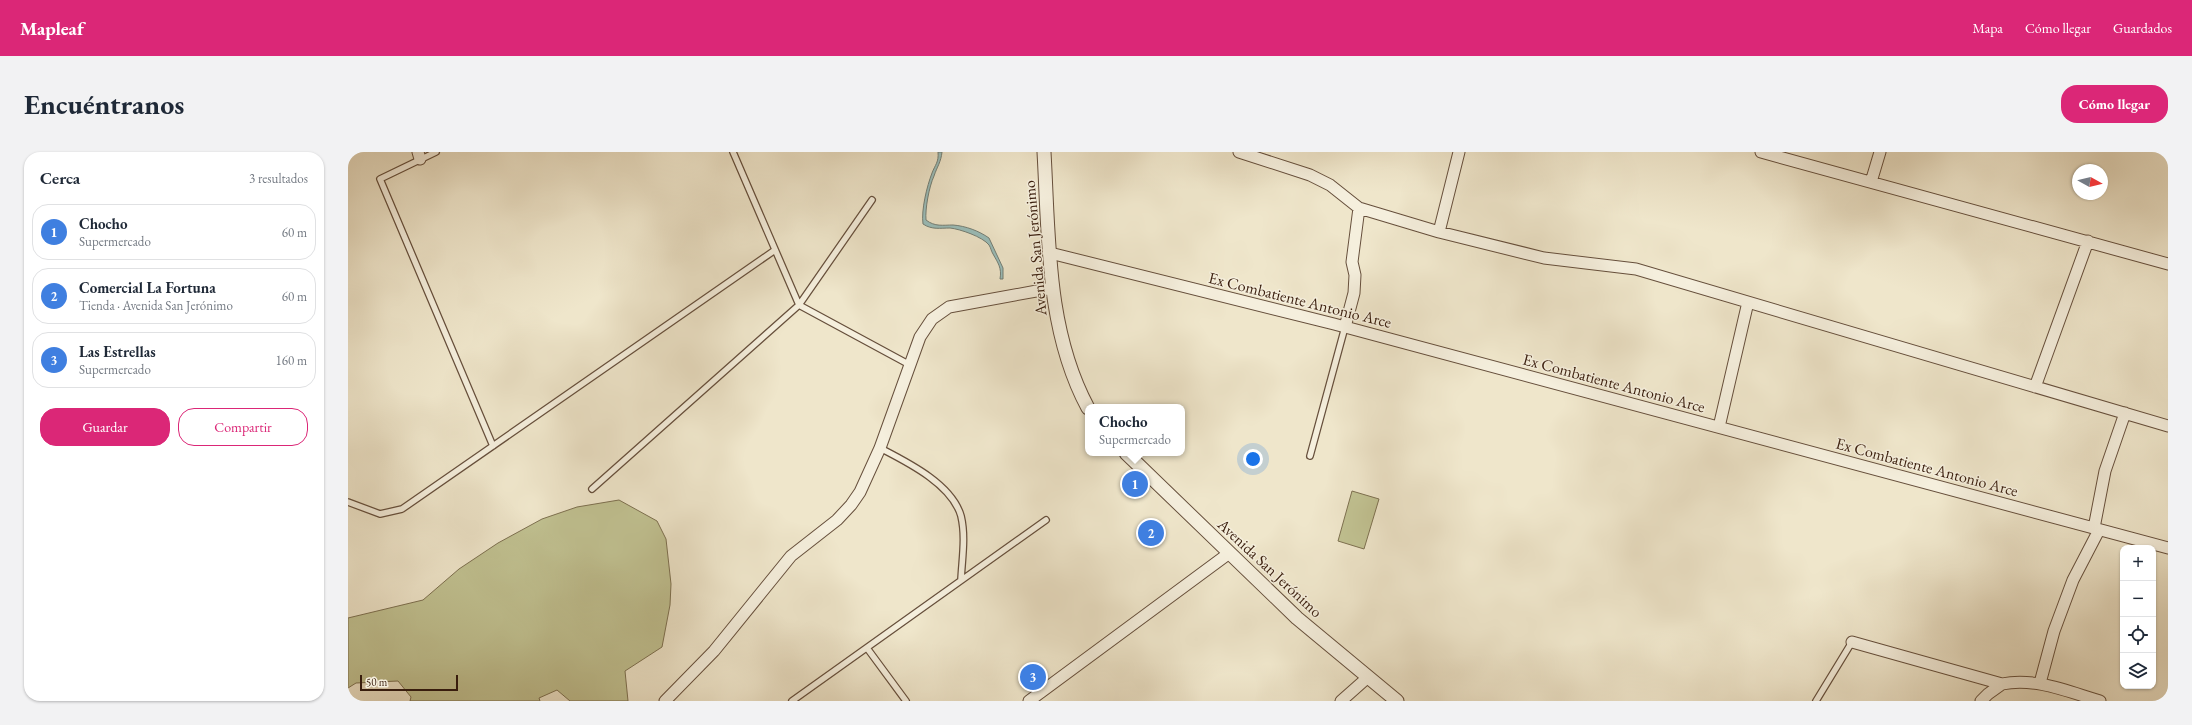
<!DOCTYPE html>
<html lang="es">
<meta charset="utf-8">
<style>
:root{--surface:#fff;--page:#f2f2f3;--text:#1f2937;--muted:#747a83;--line:#e0e1e3;--accent:#db2777}
body{margin:0;font-family:"EB Garamond",serif;background:var(--page);color:var(--text)}
.controls{position:absolute;right:12px;bottom:12px;display:grid;overflow:hidden;border-radius:8px;box-shadow:0 1px 3px #0004}
.controls button{width:36px;height:36px;display:grid;place-items:center;padding:0;border:0;border-bottom:1px solid var(--line);background:var(--surface);color:var(--text);font:20px sans-serif}
.compass{position:absolute;left:1724px;top:12px;width:36px;height:36px;border-radius:50%;background:var(--surface);box-shadow:0 1px 3px #0004;rotate:98deg}
.scale{position:absolute;left:12px;bottom:10px;width:98px;box-sizing:border-box;padding-left:4px;border:2px solid #391d0d;border-top:0;font-size:11px;line-height:14px;white-space:nowrap;color:#391d0d;-webkit-text-stroke:3px #f5efdd;paint-order:stroke}
.you{position:absolute;left:905px;top:307px;width:14px;height:14px;margin:-10px;border:3px solid #fff;border-radius:50%;background:#1a73e8;box-shadow:0 0 0 6px #1a73e833}
.badge{display:grid;place-items:center;width:26px;height:26px;border-radius:50%;background:var(--accent);color:#fff;font-size:13px;font-weight:700}
.pin{position:absolute;translate:-50% -50%;border:2px solid #fff;box-shadow:0 1px 4px #0006}
.popup{position:absolute;left:737px;top:252px;width:100px;height:52px;box-sizing:border-box;display:grid;place-content:center;border-radius:8px;background:var(--surface);filter:drop-shadow(0 1px 3px #0005);font-size:13px;white-space:nowrap;color:var(--muted)}
.popup b{font-size:15px;color:var(--text)}
.popup::after{content:'';position:absolute;left:50%;top:100%;margin-left:-8px;border:8px solid transparent;border-top-color:var(--surface)}
.list{margin:0;padding:0;list-style:none}
h2{display:flex;justify-content:space-between;align-items:center;height:52px;margin:0;padding:0 16px;font-size:17px}
h2 small{font-size:13px;font-weight:400;color:var(--muted)}
.list li{display:grid;grid-template-columns:26px 1fr auto;gap:12px;align-items:center;box-sizing:border-box;height:56px;margin:0 8px 8px;padding:0 8px;border:1px solid var(--line);border-radius:16px}
.list b{display:block;font-size:15px;white-space:nowrap}
.list p{margin:0;font-size:13px;white-space:nowrap;color:var(--muted)}
.list em{font-size:13px;font-style:normal;color:var(--muted)}
.actions{display:flex;gap:8px;padding:12px 16px}
.actions a{flex:1;padding:9px 0;border:1px solid var(--accent);border-radius:16px;text-align:center;font-size:14px;color:var(--accent)}
.actions .main{background:var(--accent);color:#fff}
.icon{flex:none;width:22px;height:22px;fill:none;stroke:currentColor;stroke-width:2;stroke-linecap:round;stroke-linejoin:round}
.map{position:relative;flex:none;width:1820px;height:549px;overflow:hidden;border-radius:16px}
header{display:flex;align-items:center;gap:24px;box-sizing:border-box;height:56px;padding:0 20px;background:var(--accent);color:#fff}
header strong{font-size:19px}
nav{display:flex;gap:22px;margin-inline-start:auto;font-size:14px}
.intro{display:flex;align-items:center;justify-content:space-between;box-sizing:border-box;height:96px;padding:0 24px}
h1{margin:0;font-size:28px}
.button{padding:10px 18px;border-radius:16px;background:var(--accent);color:#fff;font-size:14px;font-weight:700}
main{display:flex;gap:24px;padding:0 24px}
aside{flex:1;background:var(--surface);border-radius:16px;box-shadow:0 1px 3px #0004}
.map>svg:first-child{display:block}
.green{fill:#c1c292;stroke:#7d7050}
.water{fill:#9abebb;stroke:#737e75}
.lines{fill:none;stroke-linecap:round;stroke-linejoin:round}
.service-casing{stroke:#664f3c;stroke-width:8}
.minor-casing{stroke:#664f3c;stroke-width:13}
.tertiary-casing{stroke:#664f3c;stroke-width:15}
.service{stroke:#f5efdd;stroke-width:5.5}
.minor{stroke:#f5efdd;stroke-width:11}
.tertiary{stroke:#f5efdd;stroke-width:13}
.labels{text-anchor:middle;dominant-baseline:central;stroke-width:3;stroke-linejoin:round;paint-order:stroke}
.street-label{font-size:16px;fill:#391d0d;stroke:#f5efdd}
</style>
<header>
<strong>Mapleaf</strong>
<nav><a>Mapa</a><a>Cómo llegar</a><a>Guardados</a></nav>
</header>
<div class="intro"><h1>Encuéntranos</h1><a class="button">Cómo llegar</a></div>
<main>
<aside>
<h2>Cerca<small>3 resultados</small></h2>
<ul class="list">
<li><span class="badge" style="background:#3f7fe0">1</span><div><b>Chocho</b><p>Supermercado</p></div><em>60 m</em></li>
<li><span class="badge" style="background:#3f7fe0">2</span><div><b>Comercial La Fortuna</b><p>Tienda · Avenida San Jerónimo</p></div><em>60 m</em></li>
<li><span class="badge" style="background:#3f7fe0">3</span><div><b>Las Estrellas</b><p>Supermercado</p></div><em>160 m</em></li>
</ul>
<div class="actions"><a class="main">Guardar</a><a>Compartir</a></div>
</aside>
<div class="map">
<svg width="1820" height="549" viewBox="0 0 1820 549">
<rect width="100%" height="100%" fill="#efe6cb"/>
<filter id="stains"><feTurbulence type="fractalNoise" baseFrequency=".005" numOctaves="4"/><feColorMatrix values="0 0 0 0 .2 0 0 0 0 .09 0 0 0 0 .02 0 0 0 .5 -.17"/></filter>
<radialGradient id="worn" r=".72"><stop offset=".6" stop-color="#630" stop-opacity="0"/><stop offset="1" stop-color="#630" stop-opacity=".3"/></radialGradient>
<!-- green -->
<path class="green" d="M1004 339 1031 347 1016 397 990 389Z
M271 348 309 369 318 387 323 432 322 453 314 495 277 519 280 549H222L209 538 191 546 192 549H62L63 545 50 529 8 531 0 536V466L75 448 111 417 150 391 194 367 229 355Z"/>
<!-- water -->
<path class="water" d="M590 0H594C593 10 589 15 586 24 581 35 577 57 578 68 587 75 595 73 605 73 618 74 631 79 641 86L655 116V127H652C654 116 650 111 645 102 643 99 643 96 641 93 635 85 612 77 602 76 592 76 584 78 575 72 573 58 579 34 584 21 587 13 591 10 590 0Z"/>
<g class="lines">
<!-- service casing -->
<g class="service-casing">
<path id="service" d="M88 0 32 27 145 294
M385 0 451 153 562 213
M532 296C559 310 604 332 613 364 618 385 614 407 613 428
M962 304 997 175
M244 337 451 153 524 48
M0 350 32 362 54 357 427 98
M519 496 558 549
M444 549 698 368
M1468 549 1504 490"/>
</g>
<!-- minor casing -->
<g class="minor-casing">
<path id="minor" d="M70 0 72 7
M891 0 962 23 982 33 1011 56 1091 80 1196 106 1288 117 1820 274
M1413 0 1820 112
M1523 30 1532 0
M1091 80 1111 0
M702 101 986 172 1820 396
M997 175 1006 141 1007 123 1004 110 1011 56
M1687 235 1740 89
M1371 275 1400 150
M1746 376 1757 319 1777 261
M1504 490 1654 532C1687 525 1721 540 1752 549
M1692 531 1706 479 1725 428 1751 378
M317 549 366 499 443 404 489 368 503 353 512 340 532 296 572 185 584 167 601 155 705 136
M681 549 880 402
M993 549 1019 526
M1633 549 1640 542 1654 532"/>
</g>
<!-- tertiary casing -->
<g class="tertiary-casing">
<path id="tertiary" d="M696 0C701 86 698 178 740 256
M778 301 949 466 1049 549"/>
</g>
<!-- service -->
<use href="#service" class="service"/>
<!-- minor -->
<use href="#minor" class="minor"/>
<!-- tertiary -->
<use href="#tertiary" class="tertiary"/>
</g>
<g class="labels">
<!-- street labels -->
<g class="street-label">
<text transform="translate(687 96) rotate(-95)">Avenida San Jerónimo</text>
<text transform="translate(952 148) rotate(14)">Ex Combatiente Antonio Arce</text>
<text transform="translate(1266 231) rotate(15)">Ex Combatiente Antonio Arce</text>
<text transform="translate(1579 315) rotate(15)">Ex Combatiente Antonio Arce</text>
<text transform="translate(922 416) rotate(43)">Avenida San Jerónimo</text>
</g>
</g>
<rect width="100%" height="100%" filter="url(#stains)"/>
<rect width="100%" height="100%" fill="url(#worn)"/>
</svg>
<div class="controls">
<button>+</button>
<button>−</button>
<button><svg class="icon" aria-label="locate" viewBox="0 0 24 24"><circle cx="12" cy="12" r="6"/><path d="M12 2v4M12 18v4M2 12h4M18 12h4"/></svg></button>
<button><svg class="icon" aria-label="layers" viewBox="0 0 24 24"><path d="M12 4l9 5-9 5-9-5zM3 14l9 5 9-5"/></svg></button>
</div>
<svg class="compass" viewBox="-18 -18 36 36"><path d="M0-13l5 13h-10z" fill="#e53935"/><path d="M0 13l5-13h-10z" fill="#747a83"/></svg>
<div class="scale">50 m</div>
<div class="you"></div>
<div class="pin badge" style="left:787px;top:332px;background:#3f7fe0">1</div>
<div class="popup"><b>Chocho</b>Supermercado</div>
<div class="pin badge" style="left:803px;top:381px;background:#3f7fe0">2</div>
<div class="pin badge" style="left:685px;top:525px;background:#3f7fe0">3</div>
</div>
</main>
